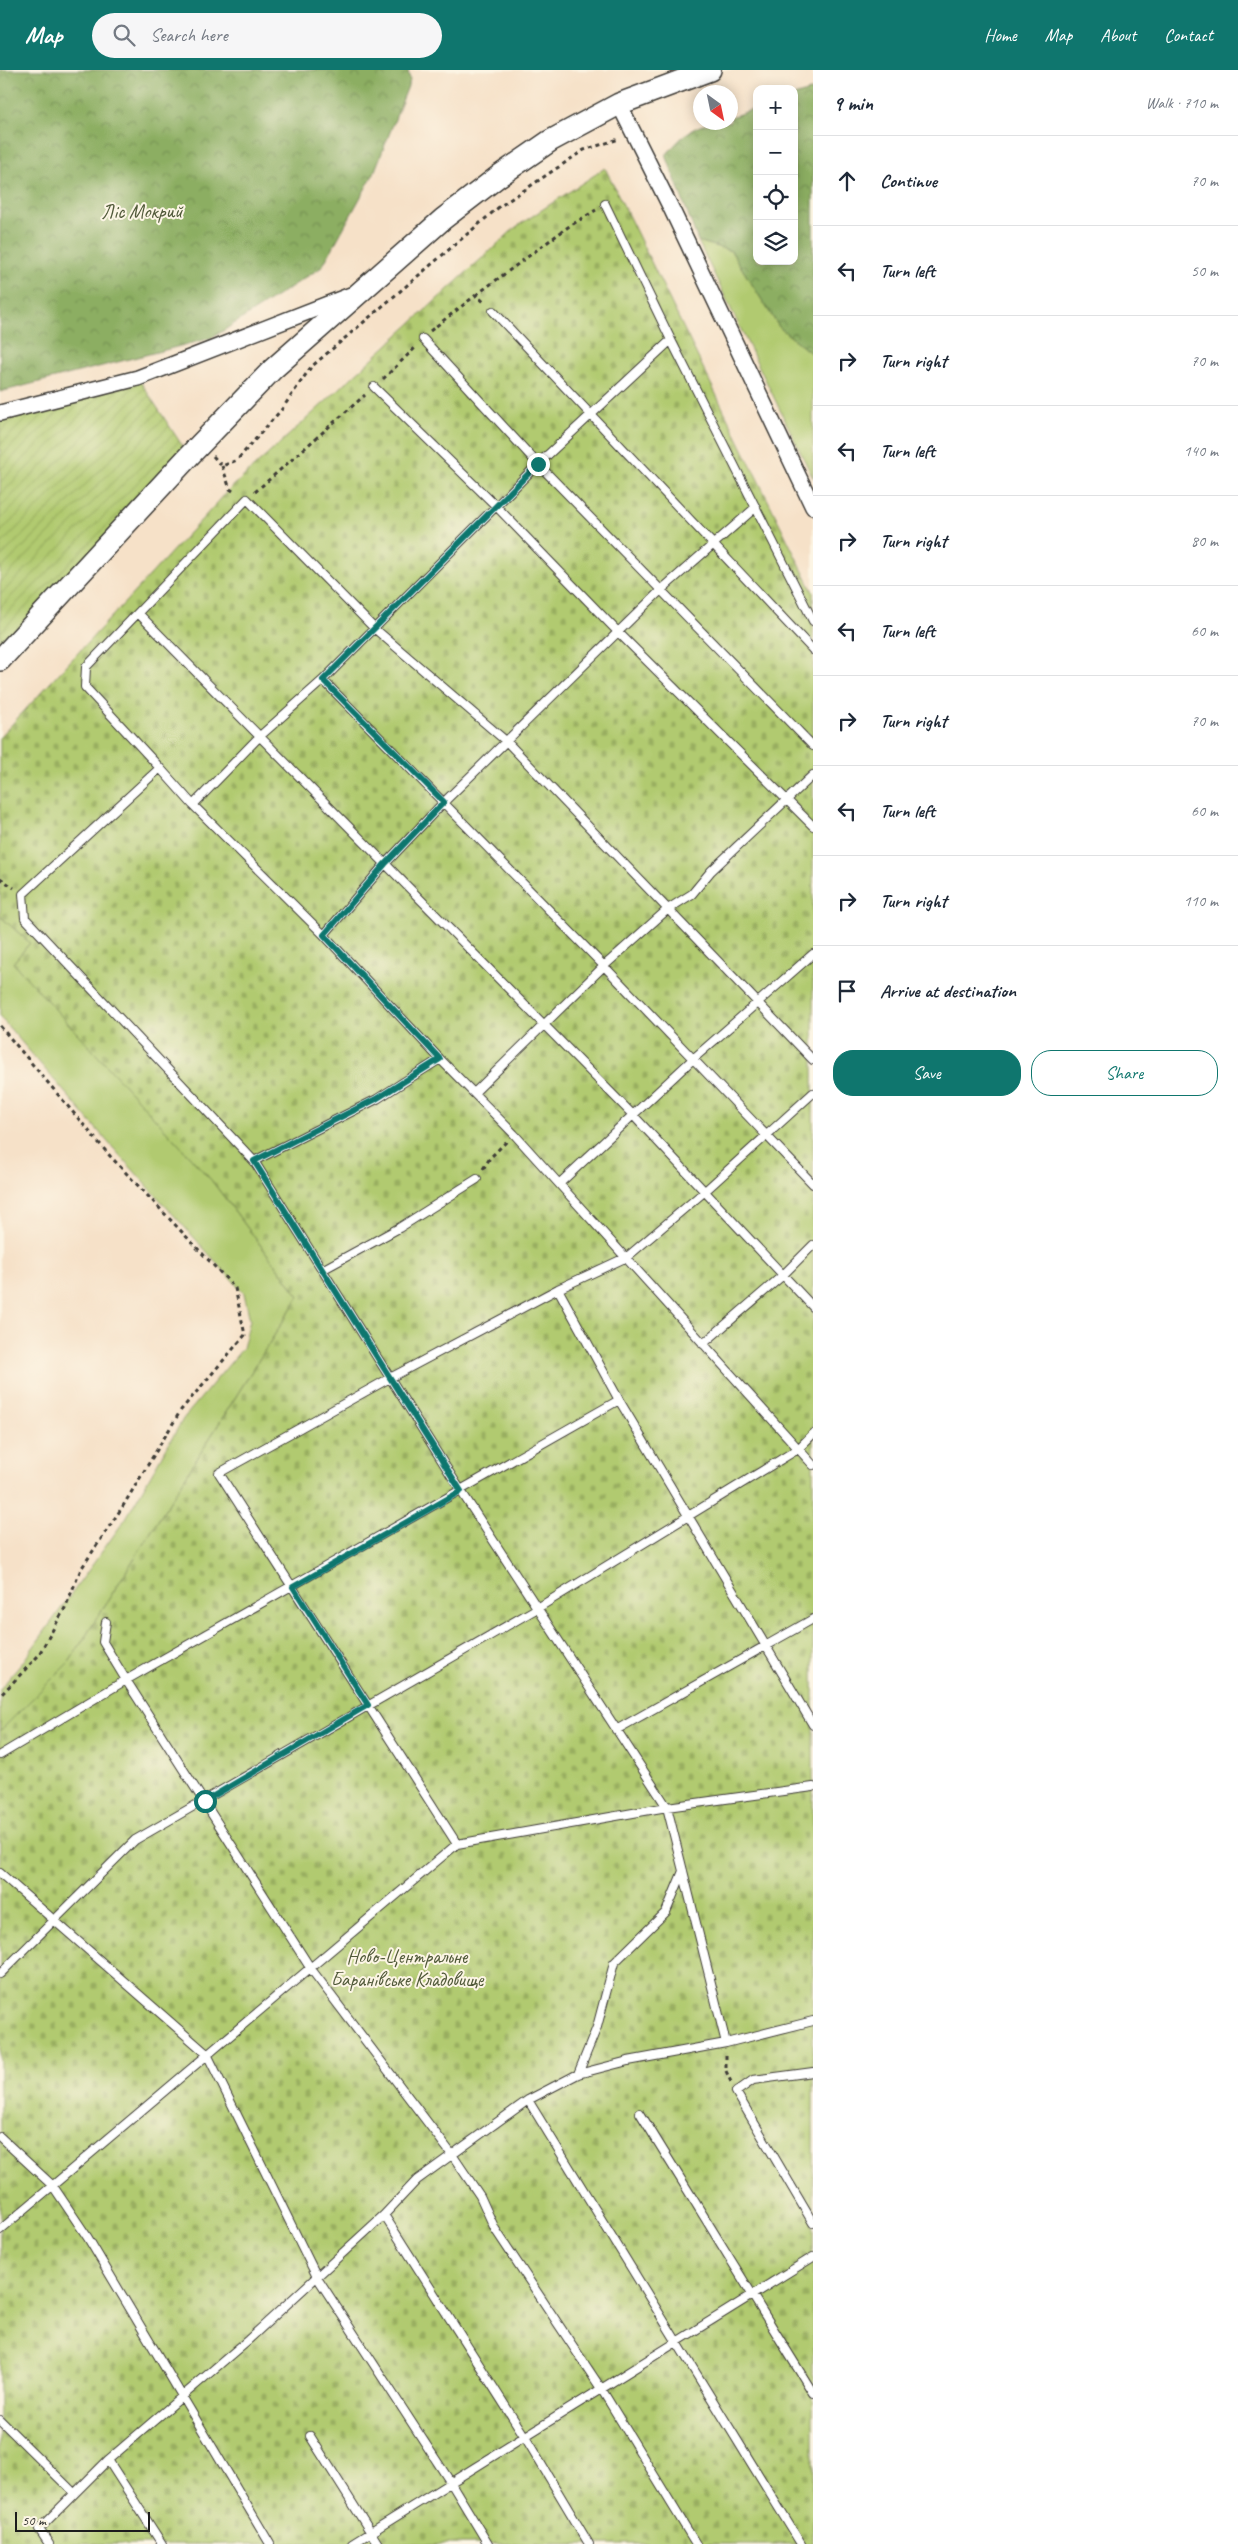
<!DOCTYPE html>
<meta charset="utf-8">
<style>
:root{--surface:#fff;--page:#f6f6f7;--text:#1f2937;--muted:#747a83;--line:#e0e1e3;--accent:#0f766e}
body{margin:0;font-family:Caveat,sans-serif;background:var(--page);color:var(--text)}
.controls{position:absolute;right:15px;top:15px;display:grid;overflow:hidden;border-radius:10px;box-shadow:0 2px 12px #0003}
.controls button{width:45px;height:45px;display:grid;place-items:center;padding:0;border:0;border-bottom:1px solid var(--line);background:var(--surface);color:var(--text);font:25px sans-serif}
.compass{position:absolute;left:693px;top:15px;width:45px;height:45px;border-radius:50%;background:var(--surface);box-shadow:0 2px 12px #0003;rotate:147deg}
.scale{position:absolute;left:15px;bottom:12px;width:135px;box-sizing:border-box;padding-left:5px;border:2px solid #1c1c1c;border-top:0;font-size:14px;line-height:18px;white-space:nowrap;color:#1c1c1c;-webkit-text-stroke:4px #fcf5e5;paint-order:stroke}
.stop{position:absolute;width:15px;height:15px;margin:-11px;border:4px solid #0f766e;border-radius:50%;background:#fff}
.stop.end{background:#0f766e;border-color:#fff;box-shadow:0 1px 5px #0008}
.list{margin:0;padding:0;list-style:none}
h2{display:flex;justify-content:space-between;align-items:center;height:65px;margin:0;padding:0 20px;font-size:21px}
h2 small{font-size:16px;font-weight:400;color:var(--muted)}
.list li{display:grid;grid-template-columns:32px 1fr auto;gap:15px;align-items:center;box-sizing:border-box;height:90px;padding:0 20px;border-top:1px solid var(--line)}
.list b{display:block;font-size:19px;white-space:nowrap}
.list em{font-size:16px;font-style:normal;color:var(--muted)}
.actions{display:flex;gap:10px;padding:15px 20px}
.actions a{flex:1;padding:11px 0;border:1px solid var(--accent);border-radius:20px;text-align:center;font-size:18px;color:var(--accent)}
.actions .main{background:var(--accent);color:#fff}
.icon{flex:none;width:28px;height:28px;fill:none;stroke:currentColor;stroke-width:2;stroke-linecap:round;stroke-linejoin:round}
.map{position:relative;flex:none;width:813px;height:2474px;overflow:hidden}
header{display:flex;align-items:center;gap:30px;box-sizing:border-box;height:70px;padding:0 25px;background:var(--accent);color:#fff}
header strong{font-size:24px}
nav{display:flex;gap:28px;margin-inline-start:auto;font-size:18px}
.search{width:350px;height:45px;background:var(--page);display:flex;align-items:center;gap:12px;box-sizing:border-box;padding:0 18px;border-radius:28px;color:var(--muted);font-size:19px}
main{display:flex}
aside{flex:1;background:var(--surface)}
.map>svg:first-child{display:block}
.grass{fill:#b1ca6f;stroke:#667346}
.forest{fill:url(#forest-crowns);stroke:#54653f}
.cemetery{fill:url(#cemetery-stones);stroke:#667346}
.garden{fill:url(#garden-furrows);stroke:#667346}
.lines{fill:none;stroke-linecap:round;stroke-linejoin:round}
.service-casing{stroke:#3d3a36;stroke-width:10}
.minor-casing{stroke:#3d3a36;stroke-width:18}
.secondary-casing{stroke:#3d3a36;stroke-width:24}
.path{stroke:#3d3a36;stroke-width:3;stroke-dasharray:4 4;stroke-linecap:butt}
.service{stroke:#fff;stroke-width:8}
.minor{stroke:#fff;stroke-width:15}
.secondary{stroke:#fff;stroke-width:21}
.route{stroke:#0f766e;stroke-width:6}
.labels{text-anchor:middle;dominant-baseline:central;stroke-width:4;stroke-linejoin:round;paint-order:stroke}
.park-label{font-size:20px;fill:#505939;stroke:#fcf5e5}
</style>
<header>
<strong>Map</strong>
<div class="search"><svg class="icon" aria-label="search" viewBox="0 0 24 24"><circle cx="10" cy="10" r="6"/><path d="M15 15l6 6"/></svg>Search here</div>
<nav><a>Home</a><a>Map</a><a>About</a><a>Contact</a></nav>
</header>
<main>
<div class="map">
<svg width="813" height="2474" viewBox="0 0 813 2474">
<defs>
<pattern id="forest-crowns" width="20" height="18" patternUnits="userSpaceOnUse" patternTransform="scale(1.25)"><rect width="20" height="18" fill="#8cae62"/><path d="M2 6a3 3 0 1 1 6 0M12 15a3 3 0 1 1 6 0" fill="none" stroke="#728d50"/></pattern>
<pattern id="cemetery-stones" width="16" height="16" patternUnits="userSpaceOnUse" patternTransform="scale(1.25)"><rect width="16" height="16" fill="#b1ca6f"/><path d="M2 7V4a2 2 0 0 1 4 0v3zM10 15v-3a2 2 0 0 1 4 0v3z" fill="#98ad60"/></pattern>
<pattern id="garden-furrows" width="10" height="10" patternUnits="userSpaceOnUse" patternTransform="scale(1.25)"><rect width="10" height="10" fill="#b1ca6f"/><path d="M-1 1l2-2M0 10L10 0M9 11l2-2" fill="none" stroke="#98ad60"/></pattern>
</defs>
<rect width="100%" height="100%" fill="#fcf5e5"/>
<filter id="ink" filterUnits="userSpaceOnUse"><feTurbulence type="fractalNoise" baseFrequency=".02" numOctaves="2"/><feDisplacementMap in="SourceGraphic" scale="10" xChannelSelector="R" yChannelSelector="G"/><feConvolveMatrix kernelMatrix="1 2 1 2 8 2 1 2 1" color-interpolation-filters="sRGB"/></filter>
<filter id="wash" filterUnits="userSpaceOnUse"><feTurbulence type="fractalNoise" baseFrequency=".0096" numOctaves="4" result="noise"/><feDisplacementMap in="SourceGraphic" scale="20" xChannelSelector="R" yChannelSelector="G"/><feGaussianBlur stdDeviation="1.12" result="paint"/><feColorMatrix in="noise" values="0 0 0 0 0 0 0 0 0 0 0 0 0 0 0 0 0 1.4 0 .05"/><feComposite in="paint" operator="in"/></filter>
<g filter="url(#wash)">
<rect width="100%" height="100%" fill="#f6e1c8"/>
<!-- grass -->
<path class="grass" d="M698 171 731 181 779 257 813 285V408Z
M0 846 30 873 14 892 212 1111 299 1226 70 1591 0 1661V1619L22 1593 126 1448 183 1349 243 1278 250 1250 244 1223 106 1070 0 947Z"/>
<!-- forest -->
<path class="forest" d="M0 0H408L410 11 374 103 322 197 212 268 0 322Z
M813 20V285L779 257 731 181 698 171 666 85C687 60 696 52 730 52L731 47 757 38V191H794V26Z"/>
<!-- cemetery -->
<path class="cemetery" d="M605 98 813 522V2474H0V1661L70 1591 299 1226 212 1111 13 893 30 873 0 846V667L230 419 516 157Z"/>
<!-- garden -->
<path class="garden" d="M138 308 189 386 0 590V343Z"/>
</g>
<g filter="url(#ink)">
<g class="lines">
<!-- service casing -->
<g class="service-casing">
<path id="service" d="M605 134 671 270
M493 241 813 580
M423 269 538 394 813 676
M374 317 496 436 619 563 813 756
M138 543 632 1044 813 1237
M323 610 604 896 813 1114
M160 698 85 617 86 597 247 429 374 558 507 672 813 990
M193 735 259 667 323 610 538 394 671 270 813 551
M324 865 385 794 444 732 661 520 756 437
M475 1022 604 896 668 839 692 824 711 801 813 705
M254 1091 377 1029 440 989
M560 1113 693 989 813 884
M322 1200 399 1158 477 1109
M558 1219 619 1330 813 1655
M703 1274 782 1206 813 1175
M106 1552 103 1572 126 1610 311 1899 453 2086 480 2126 495 2159 602 2320 696 2474
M616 1660 813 1549
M0 1685 126 1610 619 1330
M457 1774 219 1403 390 1308 558 1219 627 1187 704 1122 813 1023
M0 1803 207 1984 317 2207 451 2413 488 2474
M0 1904 135 1770 536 1539 798 1379 813 1364
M726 1973 667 1737 461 1421 254 1091 25 848 23 824 160 698 193 735 324 865 440 989 514 1064 813 1395
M813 2002 753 2010 736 2022 813 2153
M578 2004 597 1957 614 1893 666 1842 683 1801
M528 2030 801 2474
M640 2043 813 2323
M0 2067 53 2116 88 2168 270 2474
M384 2145 525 2367 589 2474
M0 2160 457 1774 667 1737 813 1717
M0 2350 73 2422
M310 2366 378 2474
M108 2390 162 2474
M49 2474 39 2459 108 2390 248 2270 384 2145 417 2110 528 2030 578 2004 628 1991 726 1973 813 1951
M352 2474 813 2187"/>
</g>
<!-- minor casing -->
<g class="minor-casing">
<path id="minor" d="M619 34 672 140 813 437
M0 343 138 308 351 225"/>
</g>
<!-- secondary casing -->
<g class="secondary-casing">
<path id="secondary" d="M0 590 189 386 273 299 443 149 499 106 550 71 619 34 710 0"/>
</g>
<!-- path -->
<path class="path" d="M476 225 568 157 596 140
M430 261 476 225 485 233
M383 309 416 277
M213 386 222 396 237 390 282 339 311 297 499 137 584 80 619 69
M222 396 230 419 236 423
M255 422 365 325
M0 808 14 818
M0 956 110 1086 235 1218 245 1265 181 1340 123 1436 81 1499 65 1538 38 1586 0 1626
M483 1099 490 1088 507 1071
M726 1985V2001L731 2012"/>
<!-- service -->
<use href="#service" class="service"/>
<!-- minor -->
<use href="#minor" class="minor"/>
<!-- secondary -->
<use href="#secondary" class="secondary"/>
</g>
</g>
<g class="lines" filter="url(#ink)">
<!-- route -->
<path class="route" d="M205 1731 368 1635 293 1517 461 1421 254 1091 376 1029 440 989 324 865 385 794 444 732 323 610 538 394"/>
</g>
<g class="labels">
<!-- park labels -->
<g class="park-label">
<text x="142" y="141">Ліс Мокрий</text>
<text x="407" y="1886">Ново-Центральне<tspan x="407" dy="23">Баранівське Кладовище</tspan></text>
</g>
</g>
</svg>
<div class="controls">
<button>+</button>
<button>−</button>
<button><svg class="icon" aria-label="locate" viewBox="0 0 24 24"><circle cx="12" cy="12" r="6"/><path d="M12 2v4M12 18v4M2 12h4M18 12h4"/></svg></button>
<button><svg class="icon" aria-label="layers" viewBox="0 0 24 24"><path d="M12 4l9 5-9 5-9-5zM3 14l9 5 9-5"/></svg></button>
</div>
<svg class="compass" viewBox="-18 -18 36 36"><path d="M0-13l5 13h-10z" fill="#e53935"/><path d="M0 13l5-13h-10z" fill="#747a83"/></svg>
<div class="scale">50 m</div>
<div class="stop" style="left:205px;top:1731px"></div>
<div class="stop end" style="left:538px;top:394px"></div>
</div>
<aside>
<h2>9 min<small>Walk · 710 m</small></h2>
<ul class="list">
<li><svg class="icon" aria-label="ahead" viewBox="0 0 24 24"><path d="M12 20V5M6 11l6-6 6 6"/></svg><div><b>Continue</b></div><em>70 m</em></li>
<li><svg class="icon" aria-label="left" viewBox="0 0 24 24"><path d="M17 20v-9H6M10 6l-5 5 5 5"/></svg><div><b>Turn left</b></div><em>50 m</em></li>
<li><svg class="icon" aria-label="right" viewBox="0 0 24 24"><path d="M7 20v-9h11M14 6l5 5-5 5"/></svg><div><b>Turn right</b></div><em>70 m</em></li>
<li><svg class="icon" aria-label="left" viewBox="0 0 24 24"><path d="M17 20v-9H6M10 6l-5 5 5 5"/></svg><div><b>Turn left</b></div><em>140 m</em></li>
<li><svg class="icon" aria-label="right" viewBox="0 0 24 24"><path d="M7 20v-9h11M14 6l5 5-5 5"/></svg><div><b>Turn right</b></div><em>80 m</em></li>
<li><svg class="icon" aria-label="left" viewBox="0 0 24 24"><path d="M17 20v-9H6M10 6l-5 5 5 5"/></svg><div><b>Turn left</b></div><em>60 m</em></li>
<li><svg class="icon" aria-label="right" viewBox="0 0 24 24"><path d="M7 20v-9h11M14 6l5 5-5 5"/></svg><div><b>Turn right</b></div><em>70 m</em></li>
<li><svg class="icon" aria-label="left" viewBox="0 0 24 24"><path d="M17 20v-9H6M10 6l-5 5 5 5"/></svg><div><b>Turn left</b></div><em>60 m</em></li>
<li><svg class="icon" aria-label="right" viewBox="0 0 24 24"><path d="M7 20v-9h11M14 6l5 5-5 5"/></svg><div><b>Turn right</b></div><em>110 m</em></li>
<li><svg class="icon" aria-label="arrive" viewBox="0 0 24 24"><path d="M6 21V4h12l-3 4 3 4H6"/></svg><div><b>Arrive at destination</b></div></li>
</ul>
<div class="actions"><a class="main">Save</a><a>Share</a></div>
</aside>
</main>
